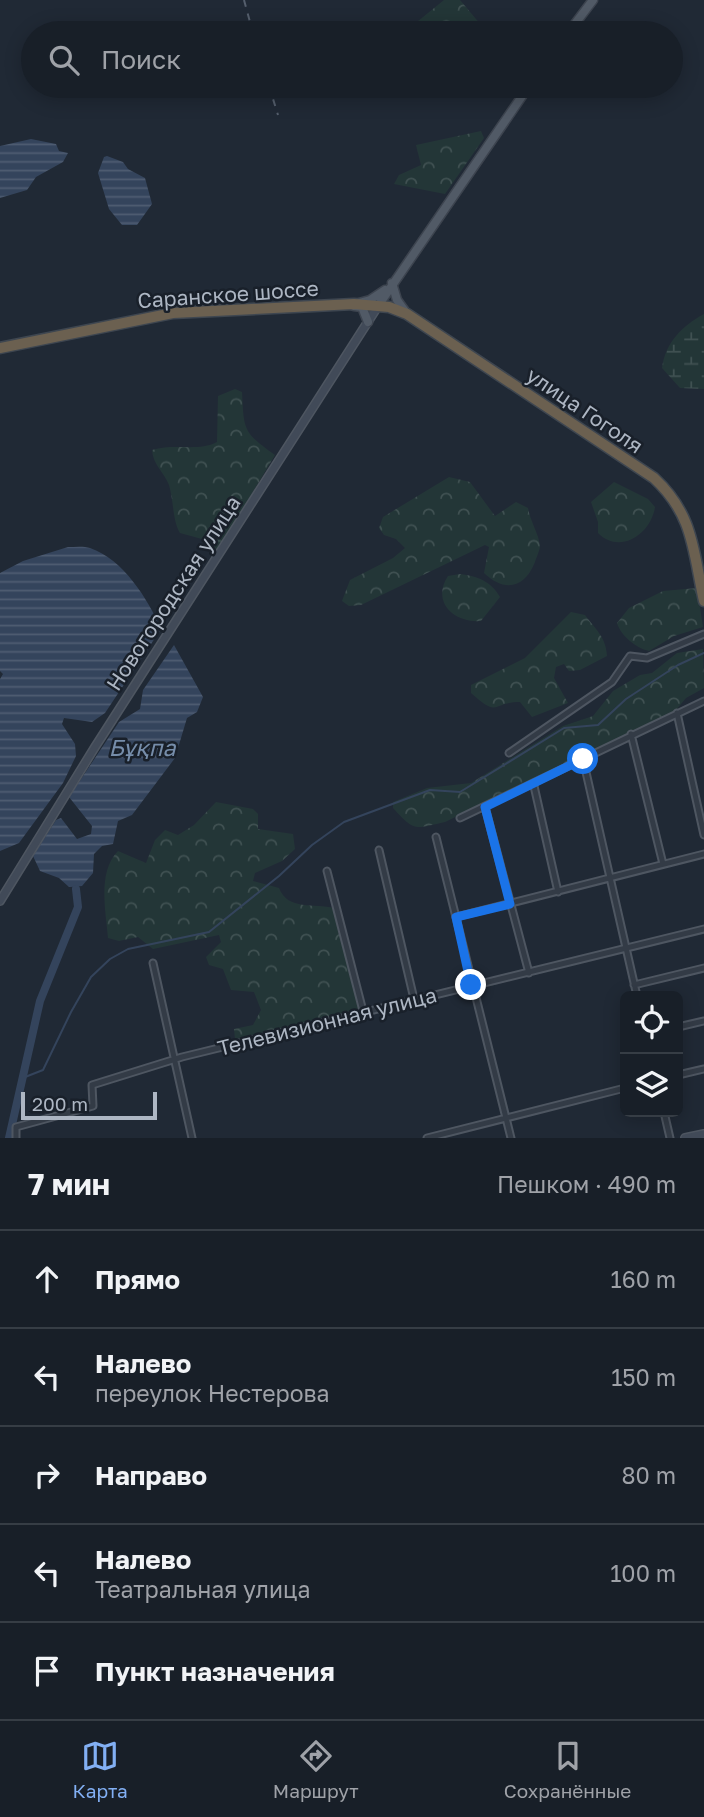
<!DOCTYPE html>
<html lang="ru">
<meta charset="utf-8">
<style>
:root{--surface:#181f28;--page:#252c34;--text:#f1f3f6;--muted:#9fa2a8;--line:#363d45;--accent:#82aff3}
body{margin:0;font-family:"Golos Text",sans-serif;background:var(--page);color:var(--text)}
.controls{position:absolute;right:21px;bottom:21px;display:grid;overflow:hidden;border-radius:10px;box-shadow:0 4px 18px #0003}
.controls button{width:63px;height:63px;display:grid;place-items:center;padding:0;border:0;border-bottom:2px solid var(--line);background:var(--surface);color:var(--text);font:35px sans-serif}
.scale{position:absolute;left:21px;bottom:18px;width:136px;box-sizing:border-box;padding-left:7px;border:4px solid #adb6c3;border-top:0;font-size:19px;line-height:24px;white-space:nowrap;color:#adb6c3;-webkit-text-stroke:5px #19202a;paint-order:stroke}
.stop{position:absolute;width:21px;height:21px;margin:-16px;border:5px solid #1a73e8;border-radius:50%;background:#fff}
.stop.end{background:#1a73e8;border-color:#fff;box-shadow:0 2px 7px #0008}
.list{margin:0;padding:0;list-style:none}
h2{display:flex;justify-content:space-between;align-items:center;height:91px;margin:0;padding:0 28px;font-size:30px}
h2 small{font-size:23px;font-weight:400;color:var(--muted)}
.list li{display:grid;grid-template-columns:46px 1fr auto;gap:21px;align-items:center;box-sizing:border-box;height:98px;padding:0 28px;border-top:2px solid var(--line)}
.list b{display:block;font-size:26px;white-space:nowrap}
.list p{margin:0;font-size:23px;white-space:nowrap;color:var(--muted)}
.list em{font-size:23px;font-style:normal;color:var(--muted)}
.icon{flex:none;width:38px;height:38px;fill:none;stroke:currentColor;stroke-width:2;stroke-linecap:round;stroke-linejoin:round}
.map{position:relative;flex:none;width:704px;height:1138px;overflow:hidden}
.search{position:absolute;background:var(--surface);box-shadow:0 4px 18px #0003;left:21px;right:21px;top:21px;height:77px;display:flex;align-items:center;gap:18px;box-sizing:border-box;padding:0 24px;border-radius:38px;color:var(--muted);font-size:26px}
.sheet{height:581px;background:var(--surface)}
nav{display:flex;justify-content:space-around;align-items:center;box-sizing:border-box;height:98px;border-top:2px solid var(--line);background:var(--surface);font-size:19px;color:var(--muted)}
nav a{display:grid;justify-items:center;gap:4px}
nav .on{color:var(--accent)}
.map>svg:first-child{display:block}
.forest{fill:url(#forest-crowns)}
.wetland{fill:url(#wetland-marsh)}
.water{fill:url(#water-rules)}
.lines{fill:none;stroke-linecap:round;stroke-linejoin:round}
.stream{stroke:#34445c;stroke-width:2}
.river{stroke:#34445c;stroke-width:8}
.street-casing{stroke:#4e5661;stroke-width:9}
.secondary-casing{stroke:#4e5661;stroke-width:10}
.primary-casing{stroke:#3d444f;stroke-width:11}
.highway-casing{stroke:#3e4650;stroke-width:13}
.street{stroke:#333b46;stroke-width:5}
.secondary{stroke:#414a58;stroke-width:7}
.primary{stroke:#515a66;stroke-width:8}
.highway{stroke:#6b6050;stroke-width:10}
.rail{stroke:#555f6d;stroke-width:2;stroke-dasharray:7 7;stroke-linecap:butt}
.route{stroke:#1a73e8;stroke-width:9}
.labels{text-anchor:middle;dominant-baseline:central;stroke-width:5;stroke-linejoin:round;paint-order:stroke}
.street-label{font-size:21px;fill:#adb6c3;stroke:#19202a}
.water-label{font-size:23px;font-style:italic;fill:#768daa;stroke:#19202a}
</style>
<div class="map">
<svg width="704" height="1138" viewBox="0 0 704 1138">
<defs>
<pattern id="forest-crowns" width="20" height="18" patternUnits="userSpaceOnUse" patternTransform="scale(1.75)"><rect width="20" height="18" fill="#233637"/><path d="M2 6a3 3 0 1 1 6 0M12 15a3 3 0 1 1 6 0" fill="none" stroke="#405152"/></pattern>
<pattern id="wetland-marsh" width="20" height="14" patternUnits="userSpaceOnUse" patternTransform="scale(1.75)"><rect width="20" height="14" fill="#233637"/><path d="M1 5h8M5 5V1M11 12h8M15 12V8" fill="none" stroke="#405152"/></pattern>
<pattern id="water-rules" width="6" height="5" patternUnits="userSpaceOnUse" patternTransform="scale(1.75)"><rect width="6" height="5" fill="#34445c"/><path d="M0 2.5h6" fill="none" stroke="#4f5d72"/></pattern>
</defs>
<rect width="100%" height="100%" fill="#202935"/>
<!-- forest -->
<path class="forest" d="M444 0H460L481 25 475 33H448L442 27 432 33H416L412 26Z
M481 131 484 138 445 194 394 184 399 175 421 165 416 145Z
M235 389 242 392C244 431 243 432 275 455L213 558 202 539 180 533C172 519 174 501 169 485 164 472 153 465 152 450 175 443 199 452 217 442L218 396Z
M449 477 470 482 495 516 516 502 528 508C530 521 539 534 540 546 540 550 536 558 535 562 524 589 504 592 484 573L489 547 485 545 361 605 349 606 342 601 350 580 393 558 405 548 396 539 384 535 379 528 383 517Z
M614 482 648 499 655 507C651 534 620 555 598 533V522L591 502Z
M460 574C477 576 491 581 500 597L481 621C454 623 431 602 448 576Z
M697 588 703 627 674 636 649 651C636 648 621 636 617 623L629 608 663 591Z
M571 612 585 615C596 630 606 637 607 656L580 670 569 671 564 664 556 667 554 678 568 703 532 717 520 702C491 702 500 719 471 693V685L525 658Z
M703 649 704 688 686 698 676 710 445 822C414 829 415 832 393 808V802L427 788 471 783 563 726 593 716 613 691 640 675 652 673 677 653Z
M216 802 253 809 258 814V829L293 834 295 849 282 861 255 873 253 881 279 888C288 911 314 903 334 908L359 1010 235 1039 234 1029 253 1025 261 1010 254 992 231 990 223 969 209 965 206 957 221 942 219 935 153 949 138 937 119 941 108 938C106 912 97 872 118 851L146 863 155 840 165 830 178 835 194 825Z"/>
<!-- wetland -->
<path class="wetland" d="M704 314V389L680 388 662 368C665 343 682 326 704 314Z"/>
<!-- water -->
<path class="water" d="M31 139 56 144 59 151 68 153 63 162 36 177 27 190 0 198V146Z
M107 156 123 162 128 169 145 178 152 204 137 225H122L109 209 98 173 104 157Z
M68 547C75 547 84 546 90 548 123 559 148 599 161 629L105 713 92 722 64 718 62 724 75 744 76 756 63 783 19 843 0 851V679L3 674 0 671V573L23 561Z
M174 645 203 697 197 712 187 718 175 758 132 815 118 821 113 844 102 846 94 854 93 873 82 886 69 887 59 878 40 871 33 856 56 820 61 818 77 839 91 834 92 826 69 797 119 722 140 709 143 690Z"/>
<g class="lines">
<!-- stream -->
<path class="stream" d="M20 1079 43 1070 71 1012 91 977 110 959 128 949 209 932 279 876 312 845 344 822 430 790 460 792 564 728 598 725 626 699 678 665 704 653"/>
<!-- river -->
<path class="river" d="M9 1138 40 1001 78 907 76 889"/>
<!-- street casing -->
<g class="street-casing">
<path id="street" d="M677 713 704 835
M631 734 663 864
M509 753 612 682 630 656 647 658 704 634
M583 759 637 996
M534 786 558 892
M485 807 529 973
M460 818 704 701
M436 837 511 1138
M379 850 414 999
M327 871 363 1011
M456 917 704 854
M153 963 192 1138
M634 985 704 968
M678 1027 704 1021
M678 1075 704 1069
M664 1112 670 1138
M16 1138V1127L93 1106 92 1085 182 1057 704 929
M427 1138 625 1088"/>
</g>
<!-- secondary casing -->
<g class="secondary-casing">
<path id="secondary" d="M0 901 95 747 378 306
M685 1138 704 1134"/>
</g>
<!-- primary casing -->
<g class="primary-casing">
<path id="primary" d="M568 33 593 0
M392 283 397 300 407 314
M359 303 370 300 385 290
M354 306 362 307 368 322
M378 306 529 86"/>
</g>
<!-- highway casing -->
<g class="highway-casing">
<path id="highway" d="M0 348 173 313 354 304 389 307 407 314 654 478C694 515 693 551 704 601"/>
</g>
<!-- street -->
<use href="#street" class="street"/>
<!-- secondary -->
<use href="#secondary" class="secondary"/>
<!-- primary -->
<use href="#primary" class="primary"/>
<!-- highway -->
<use href="#highway" class="highway"/>
<!-- rail -->
<path class="rail" d="M244 0 253 33
M269 86 278 115"/>
</g>
<g class="lines">
<!-- route -->
<path class="route" d="M471 985 456 917 510 904 485 807 583 759"/>
</g>
<g class="labels">
<!-- street labels -->
<g class="street-label">
<text transform="translate(228 294) rotate(-4)">Саранское шоссе</text>
<text transform="translate(585 410) rotate(34)">улица Гоголя</text>
<text transform="translate(173 593) rotate(-57)">Новогородская улица</text>
<text transform="translate(327 1021) rotate(-14)">Телевизионная улица</text>
</g>
<!-- water labels -->
<g class="water-label">
<text x="142" y="747">Бұқпа</text>
</g>
</g>
</svg>
<div class="controls">
<button><svg class="icon" aria-label="locate" viewBox="0 0 24 24"><circle cx="12" cy="12" r="6"/><path d="M12 2v4M12 18v4M2 12h4M18 12h4"/></svg></button>
<button><svg class="icon" aria-label="layers" viewBox="0 0 24 24"><path d="M12 4l9 5-9 5-9-5zM3 14l9 5 9-5"/></svg></button>
</div>
<div class="scale">200 m</div>
<div class="stop" style="left:583px;top:759px"></div>
<div class="stop end" style="left:471px;top:985px"></div>
<div class="search"><svg class="icon" aria-label="search" viewBox="0 0 24 24"><circle cx="10" cy="10" r="6"/><path d="M15 15l6 6"/></svg>Поиск</div>
</div>
<section class="sheet">
<h2>7 мин<small>Пешком · 490 m</small></h2>
<ul class="list">
<li><svg class="icon" aria-label="ahead" viewBox="0 0 24 24"><path d="M12 20V5M6 11l6-6 6 6"/></svg><div><b>Прямо</b></div><em>160 m</em></li>
<li><svg class="icon" aria-label="left" viewBox="0 0 24 24"><path d="M17 20v-9H6M10 6l-5 5 5 5"/></svg><div><b>Налево</b><p>переулок Нестерова</p></div><em>150 m</em></li>
<li><svg class="icon" aria-label="right" viewBox="0 0 24 24"><path d="M7 20v-9h11M14 6l5 5-5 5"/></svg><div><b>Направо</b></div><em>80 m</em></li>
<li><svg class="icon" aria-label="left" viewBox="0 0 24 24"><path d="M17 20v-9H6M10 6l-5 5 5 5"/></svg><div><b>Налево</b><p>Театральная улица</p></div><em>100 m</em></li>
<li><svg class="icon" aria-label="arrive" viewBox="0 0 24 24"><path d="M6 21V4h12l-3 4 3 4H6"/></svg><div><b>Пункт назначения</b></div></li>
</ul>
</section>
<nav>
<a class="on"><svg class="icon" aria-label="map" viewBox="0 0 24 24"><path d="M3 6l6-2 6 2 6-2v14l-6 2-6-2-6 2zM9 4v14M15 6v14"/></svg>Карта</a>
<a><svg class="icon" aria-label="directions" viewBox="0 0 24 24"><path d="M12 3l9 9-9 9-9-9zM9 14v-3h6M13 9l2 2-2 2"/></svg>Маршрут</a>
<a><svg class="icon" aria-label="saved" viewBox="0 0 24 24"><path d="M7 4h10v16l-5-4-5 4z"/></svg>Сохранённые</a>
</nav>
